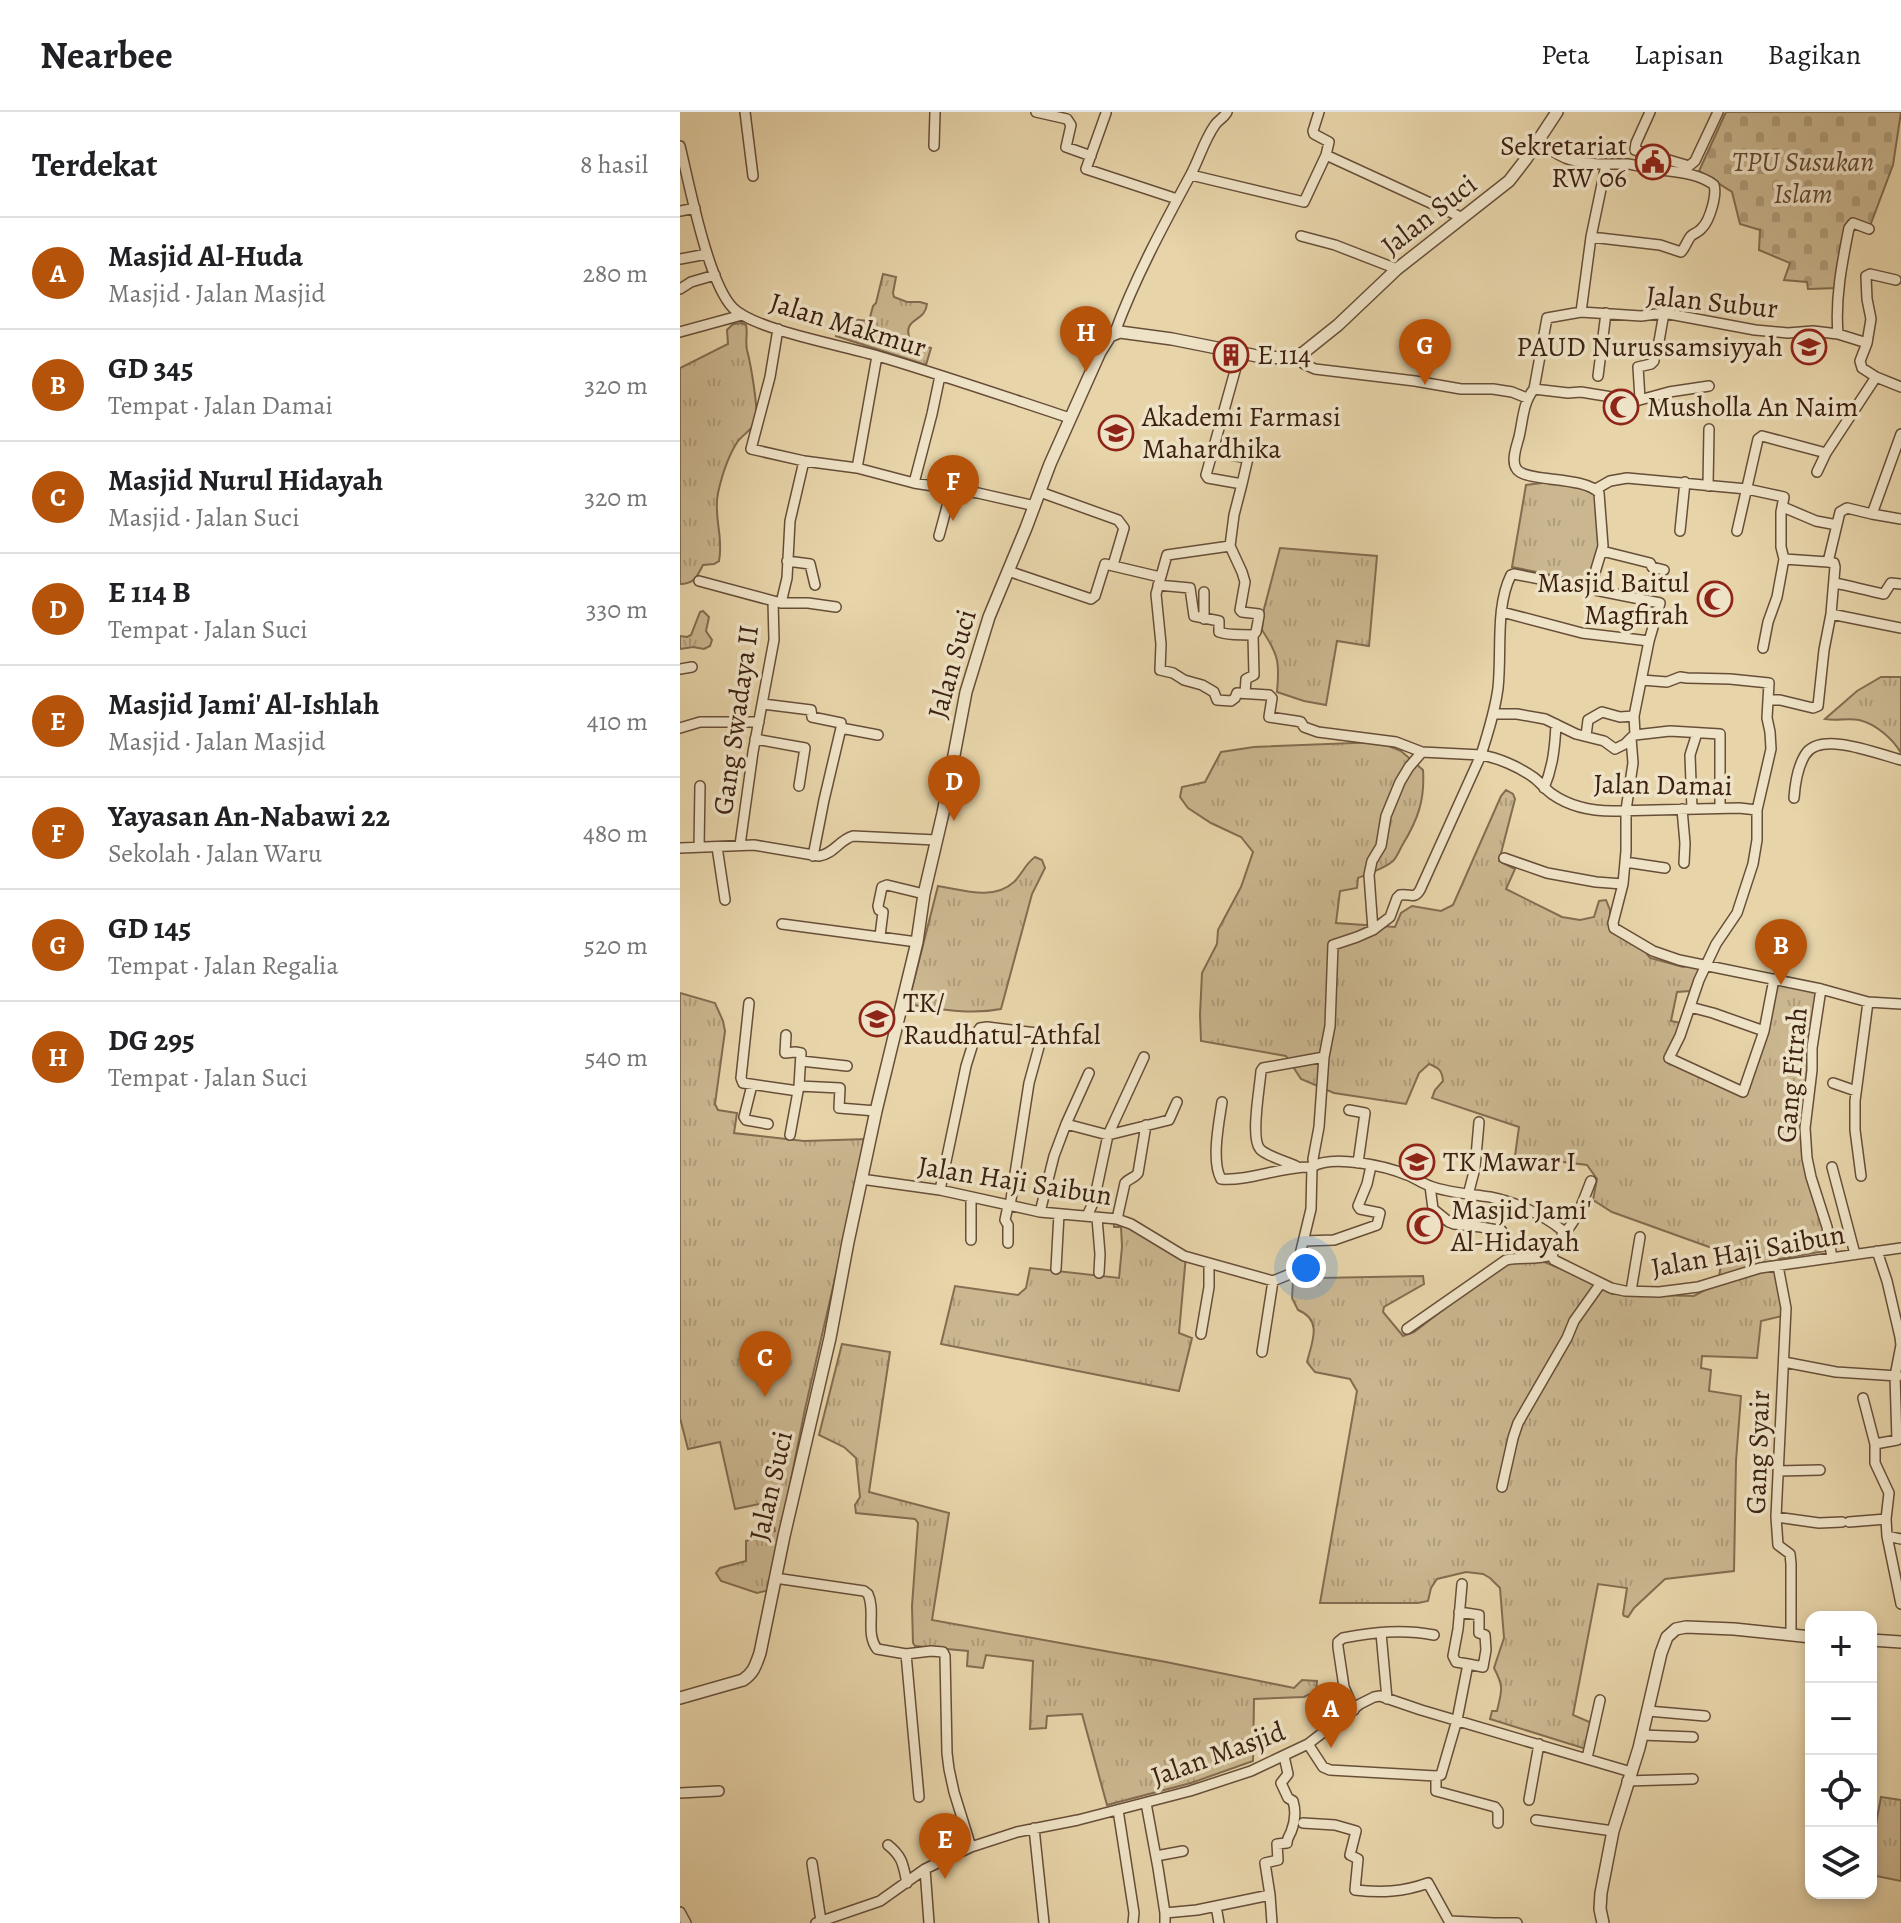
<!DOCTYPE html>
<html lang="id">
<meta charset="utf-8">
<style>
:root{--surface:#fff;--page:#f6f6f6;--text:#202124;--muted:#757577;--line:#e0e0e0;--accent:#b45309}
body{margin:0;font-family:Alegreya,serif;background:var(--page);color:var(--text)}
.controls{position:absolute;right:24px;bottom:24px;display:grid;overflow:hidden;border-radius:16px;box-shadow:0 4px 12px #0003}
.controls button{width:72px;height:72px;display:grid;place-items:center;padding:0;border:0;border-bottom:2px solid var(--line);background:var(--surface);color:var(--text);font:40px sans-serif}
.you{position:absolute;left:626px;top:1156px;width:28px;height:28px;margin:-20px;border:6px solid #fff;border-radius:50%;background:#1a73e8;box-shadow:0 0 0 12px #1a73e833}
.badge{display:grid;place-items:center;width:52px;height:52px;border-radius:50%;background:var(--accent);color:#fff;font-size:26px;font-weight:700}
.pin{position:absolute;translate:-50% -66px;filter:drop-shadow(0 2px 4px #0008)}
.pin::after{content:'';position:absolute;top:42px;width:28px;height:24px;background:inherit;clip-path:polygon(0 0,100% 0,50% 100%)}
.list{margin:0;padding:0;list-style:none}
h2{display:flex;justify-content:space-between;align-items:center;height:104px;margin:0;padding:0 32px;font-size:34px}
h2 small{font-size:26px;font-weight:400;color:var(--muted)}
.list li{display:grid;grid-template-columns:52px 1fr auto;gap:24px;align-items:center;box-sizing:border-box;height:112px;padding:0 32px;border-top:2px solid var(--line)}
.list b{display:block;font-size:30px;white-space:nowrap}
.list p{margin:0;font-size:26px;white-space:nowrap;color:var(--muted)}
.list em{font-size:26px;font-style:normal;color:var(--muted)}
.icon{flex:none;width:44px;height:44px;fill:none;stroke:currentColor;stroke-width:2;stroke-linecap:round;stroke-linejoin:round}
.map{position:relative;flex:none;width:1221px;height:1811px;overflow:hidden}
header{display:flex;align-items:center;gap:48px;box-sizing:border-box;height:112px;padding:0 40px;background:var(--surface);border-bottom:2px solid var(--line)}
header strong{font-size:38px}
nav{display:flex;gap:44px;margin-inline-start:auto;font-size:28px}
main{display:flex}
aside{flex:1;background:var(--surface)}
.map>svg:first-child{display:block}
.grass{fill:url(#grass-tufts);stroke:#836c50;stroke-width:2}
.cemetery{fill:url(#cemetery-stones);stroke:#836c50;stroke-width:2}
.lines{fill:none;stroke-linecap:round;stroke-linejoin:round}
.minor-casing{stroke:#674e38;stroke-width:12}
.tertiary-casing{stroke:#674e38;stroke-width:14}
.minor{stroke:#efe3c7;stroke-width:9}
.tertiary{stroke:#efe3c7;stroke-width:11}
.labels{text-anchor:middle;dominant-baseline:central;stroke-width:7;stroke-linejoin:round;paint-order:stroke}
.poi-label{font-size:28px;fill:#3c2112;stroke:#efe3c7;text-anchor:start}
.park-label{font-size:28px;font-style:italic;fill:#604631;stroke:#efe3c7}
.street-label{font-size:28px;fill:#3c2112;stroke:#efe3c7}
</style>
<header>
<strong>Nearbee</strong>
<nav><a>Peta</a><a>Lapisan</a><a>Bagikan</a></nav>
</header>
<main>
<aside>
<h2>Terdekat<small>8 hasil</small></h2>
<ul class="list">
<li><span class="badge">A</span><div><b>Masjid Al-Huda</b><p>Masjid · Jalan Masjid</p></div><em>280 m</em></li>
<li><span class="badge">B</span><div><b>GD 345</b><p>Tempat · Jalan Damai</p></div><em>320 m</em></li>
<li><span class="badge">C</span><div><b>Masjid Nurul Hidayah</b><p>Masjid · Jalan Suci</p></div><em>320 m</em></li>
<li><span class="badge">D</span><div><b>E 114 B</b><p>Tempat · Jalan Suci</p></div><em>330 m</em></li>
<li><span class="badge">E</span><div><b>Masjid Jami' Al-Ishlah</b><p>Masjid · Jalan Masjid</p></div><em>410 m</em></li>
<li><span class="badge">F</span><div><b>Yayasan An-Nabawi 22</b><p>Sekolah · Jalan Waru</p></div><em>480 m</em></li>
<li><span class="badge">G</span><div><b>GD 145</b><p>Tempat · Jalan Regalia</p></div><em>520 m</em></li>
<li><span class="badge">H</span><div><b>DG 295</b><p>Tempat · Jalan Suci</p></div><em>540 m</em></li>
</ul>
</aside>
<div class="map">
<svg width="1221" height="1811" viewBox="0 0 1221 1811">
<defs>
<pattern id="grass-tufts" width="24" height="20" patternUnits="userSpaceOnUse" patternTransform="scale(2)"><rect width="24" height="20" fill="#cab68f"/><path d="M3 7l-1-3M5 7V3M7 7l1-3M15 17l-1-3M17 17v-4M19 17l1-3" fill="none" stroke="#ae9c7a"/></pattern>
<pattern id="cemetery-stones" width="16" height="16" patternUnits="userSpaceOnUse" patternTransform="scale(2)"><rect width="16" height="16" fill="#cab68f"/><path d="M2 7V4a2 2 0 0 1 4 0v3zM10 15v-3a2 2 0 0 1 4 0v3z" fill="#ae9c7a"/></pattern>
</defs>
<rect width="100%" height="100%" fill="#e7d4a9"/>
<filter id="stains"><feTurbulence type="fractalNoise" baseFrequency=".0025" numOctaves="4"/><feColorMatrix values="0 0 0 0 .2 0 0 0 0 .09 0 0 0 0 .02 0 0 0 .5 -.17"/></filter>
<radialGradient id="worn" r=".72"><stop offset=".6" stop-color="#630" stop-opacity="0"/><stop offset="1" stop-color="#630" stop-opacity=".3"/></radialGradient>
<!-- grass -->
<path class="grass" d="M203 162 216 165 213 181 214 185 227 190H240L247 192C245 212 220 204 231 231L251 236 246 253 156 224 160 206 189 209 193 194 196 191Z
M62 211 66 213C68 221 65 229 67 238 70 249 80 302 75 311 71 318 63 323 58 329 48 344 42 363 38 381 33 405 44 425 39 449L34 452 23 453C17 464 15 472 0 472V256L48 232 47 218 53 212Z
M870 370 918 377 923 440 907 470 832 455 846 373Z
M600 436 697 444 689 534 657 529 646 593 624 589 597 580C600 550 598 542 582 518L584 497Z
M23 499 29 505 26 519 32 528 30 534 24 537 13 535 0 537V524L7 525 11 523 20 500Z
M1201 565H1221V641C1213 627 1196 612 1179 608 1168 606 1156 609 1145 607L1177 579Z
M699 630 721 639 743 658C745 688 738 707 723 732 720 737 717 745 713 749 704 757 689 761 678 766L677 776 660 779 656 811 715 815 721 801 732 794 761 799 773 793 821 684 826 678 833 682 835 687 819 749 835 757 826 777 882 805 900 808 914 805 919 789 926 788 930 798V812L961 834 970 846 1003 855 1015 852 1020 853V858L1010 879 997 880 991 909 1001 911 988 945 1063 982 1096 866 1142 876 1124 1016 1151 1138 1099 1147 1102 1204 1081 1209 1077 1246 1022 1244 1021 1256 1031 1258 1029 1279 1061 1284 1056 1349 1054 1459 985 1467 954 1496 948 1505 944 1504 943 1502 947 1476 918 1472 893 1603 912 1611 906 1637 810 1607 812 1599H817C822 1578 824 1575 814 1556L824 1526 820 1476 810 1466 803 1462 786 1460 757 1467 751 1476 748 1489 738 1491H640L677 1279 670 1267 635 1260 627 1250C632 1230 643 1208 618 1198L612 1186 613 1169 638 1166 743 1164 744 1172 704 1195 703 1200 723 1224 734 1220 825 1150 852 1145 916 1171 932 1182 1014 1184 1038 1171 1043 1140 932 1100 913 1088 917 1067 907 1053 835 1044 839 1015 752 986 755 978 763 969C762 958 759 956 749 952L739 961 726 992 654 981 621 967 606 944 521 929 520 903 522 861 537 832 538 818 561 775 573 740 561 725 531 711 508 696 500 685 502 675 525 670 541 640 574 635Z
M355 745 362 748 365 756 352 782 321 897C290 903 259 897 228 892L258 774C283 778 313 789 334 770 342 762 346 751 355 745Z
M0 881 35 891 43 909 45 919 35 992 38 998 57 1001 54 1021 124 1029 187 1027 125 1297 89 1478 77 1481 41 1469 36 1461 40 1456 66 1449V1429L95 1419 89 1390 55 1397 40 1330 8 1337 0 1306Z
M434 1105 506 1143 499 1221 512 1226 499 1279 261 1232 275 1174 338 1183 346 1176 350 1156 439 1166 442 1135 441 1115H434Z
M162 1232 210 1240 189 1380 269 1401 252 1508 486 1550 614 1576 622 1568 637 1569 636 1579 624 1585 574 1587 573 1649 511 1671 427 1693 402 1602 367 1604 366 1616 350 1617 353 1549 306 1543 303 1556 287 1554 288 1539 235 1534 233 1531 232 1494 238 1411 235 1407 176 1401 175 1393 180 1385 176 1346 164 1335 139 1323Z
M1201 1685 1221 1688V1769L1191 1763V1739Z"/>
<!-- cemetery -->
<path class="cemetery" d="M1046 0H1221L1213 53 1190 114 1174 109 1158 176 1128 177 1127 170 1104 168 1110 151 1079 138 1080 118 1060 112 1052 80 1019 59Z"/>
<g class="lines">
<!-- minor casing -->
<g class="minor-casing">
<path id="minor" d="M65 0 73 64
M356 0 387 7 391 13 386 35 411 44
M639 0 633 19 634 22 649 30 646 43
M970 0 956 31 955 38 1009 54 1015 49 1038 0
M426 1 406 57 497 87
M858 29C868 36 879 45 891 48 910 53 929 52 948 52 957 53 965 56 973 57 993 60 1017 60 1034 73 1037 83 1030 108 1022 116 1018 121 1016 120 1011 124 1007 128 1006 135 1001 140L980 133 911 125
M0 34C9 71 28 171 53 196 75 218 165 234 198 244 262 263 326 285 390 306
M254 34 255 0
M511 63 624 90 646 43 783 106
M0 99 15 96
M621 124 655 133 717 157
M0 147 27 142
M0 177 11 170 35 163
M901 200 911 125 926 53
M98 217 90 265 71 337 124 349 177 356 234 371 298 381 355 394
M0 220 62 203
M435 220C455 166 483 114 510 64 519 48 524 28 535 13 538 8 544 6 547 0
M1158 222C1155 186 1162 151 1169 116L1173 111 1189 117
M1187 231 1191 207 1187 187 1186 164 1190 162 1216 168
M560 241 526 363 528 366 562 372 554 403 550 434 562 460 565 470 560 498 562 500 579 502V504L576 520 573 523 574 563 566 567 565 581
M615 244 624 252 635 257 735 269 781 277H813L832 280 847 286
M918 264 926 201
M854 277 888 281 901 280 956 289 989 280 1029 274
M960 287 958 255 971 252 974 249V239L978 235 984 201
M533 340 568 346 562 372
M177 356 197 244
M1137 360 1146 341 1196 265
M234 371 252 302 260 264
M1028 374 1029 317
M916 377 930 369 947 366 1067 377 1104 385 1101 400V435L1104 447 1097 485 1088 510 1083 536
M360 380 438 408 444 416 433 453
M1103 395 1136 409 1157 413
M1192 402 1221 407
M1000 419 1005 370
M1057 419 1078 327 1082 324 1146 341
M259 424 272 376
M550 434 487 443 476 482 481 532 480 558 493 561 504 568 522 573 534 580 537 588 551 589 555 586 557 581 589 583 592 586 589 605 616 609 621 610 624 615 638 620 716 630 742 640 801 643 740 778C734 788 730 781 720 783L717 786 710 805 693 818
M922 439 970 451 972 455 984 458
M1104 447 1148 450 1160 400 1167 396 1192 402 1221 322
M107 449 130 452 135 473
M1148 450 1154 451 1155 455 1151 502 1221 516
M328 459 411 487 415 484 425 452 480 465
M19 469 101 491H128L156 495
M1155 471C1171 474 1188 479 1204 482L1211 471 1221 472
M478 473 510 476 514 504 539 509V520C549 524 562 522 573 523
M910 477 923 434 919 381C903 363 843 371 836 356 831 348 837 333 839 325 843 308 843 290 854 277L867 206 901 200 961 204 984 201 1075 218 1108 221 1133 219 1158 222 1187 231 1180 249 1182 256 1196 265 1221 275
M101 491 107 466 110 409 124 349
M822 500 902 521 969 529
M524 507V480
M0 557 12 555
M962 568 987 570 1000 565 1007 566 1050 567 1089 571 1087 606 1090 620 1091 637 1077 698V728L1073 752 1057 801 1036 832 1019 868 1000 924 989 946 1063 980 1084 919 1094 867
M1088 588H1100L1133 596 1138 594 1144 538 1151 502
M83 592 131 598 132 605 161 611V616L198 623
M814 602H837L865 607 896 622 924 629 935 637 945 632 952 625
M0 616 20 610H79
M955 623 954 604 969 529 980 491 834 462 831 463C815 495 822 540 818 576 815 599 808 621 801 643 819 646 839 655 853 665 860 670 865 677 872 682 889 694 912 699 933 699L1059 696 1077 698
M955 623 990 619 1040 622V696
M906 624 908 608 922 600 940 605 954 604
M951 626 953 651 946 698V739L943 772 933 811 934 816 973 839 999 848 1141 877 1188 890 1221 892
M75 627 125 636 119 674
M864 676C873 655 875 634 876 612
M1114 686C1115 672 1117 656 1125 643 1140 618 1198 642 1221 648
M1002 697 1005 731 1004 751
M1012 697 1010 643 1017 621
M60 733 73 640 94 528 93 489
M19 735 20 674
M37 735 45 788
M0 736 74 733 139 744C154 742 159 728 173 724L256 728
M133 744 144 688 161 616
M824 746 867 761 916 770 943 772
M945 750 985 756
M102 812 237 830
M200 824 203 800 199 798 198 794 202 775 207 773 244 782
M1141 877 1132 936V958L1125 1016 1127 1046 1131 1065 1147 1115 1152 1146
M69 891 61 966 63 971 118 979
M1010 895 1033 901 1084 919
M106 923 105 941 115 940 121 941 119 974 110 1023
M121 949 167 954
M1153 971 1176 979
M72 973 64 1005 66 1008 88 1012
M119 974 160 976 159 996 196 999
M542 990C539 1010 531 1049 541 1067 572 1069 601 1054 632 1055
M669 998 685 1001 678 1051
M386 1012 428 1023 489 1008 497 990
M634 1053 633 1047 639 1015 644 945 650 914 653 833 677 825 693 818 689 763 692 749 701 734 706 704 720 670 729 655 742 640
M616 1054C608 1050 586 1044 580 1037 570 1026 580 975 581 959L583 956 644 945
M1152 1055 1175 1142
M1181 1064 1175 1018V989L1188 890
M181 1067 260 1078 360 1100 437 1107 451 1112 504 1144 593 1169 610 1162 617 1155 631 1097 632 1055C652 1042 706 1054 727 1063 735 1066 742 1071 750 1074 769 1081 790 1082 810 1085 835 1090 862 1102 882 1118 885 1127 874 1134 872 1143L874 1148 931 1176 945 1179 979 1180 1018 1175 1080 1156 1221 1136
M750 1074 753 1097 769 1110 774 1112 801 1115 822 1119
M260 1078 286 954 296 922 300 916 307 915 357 921 362 924 349 971 330 1094
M788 1083 795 1056 799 1010
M291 1085V1128
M328 1094 325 1108 328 1113V1131
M360 1100 374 1044 386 1012 409 961
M407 1104 414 1089 428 1023 464 945
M417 1106 420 1142 419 1161
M437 1107 445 1071C449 1066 455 1066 458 1061L466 1013
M883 1122C897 1110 904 1086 911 1069
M624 1129 654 1128 697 1113 700 1101 680 1097 678 1094 687 1072 691 1054
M1098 1154 1106 1196 1096 1405 1098 1433 1110 1442 1111 1452V1523
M376 1157 379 1102
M951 1179 960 1125
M727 1217 826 1148C841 1145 857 1148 872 1143
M521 1222 529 1175V1152
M582 1240 593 1169
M1104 1250 1156 1260 1218 1264
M1183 1286 1195 1332V1351L1209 1381 1206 1407 1207 1424 1221 1492
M1195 1332 1217 1328 1215 1264 1221 1233 1220 1225 1207 1169 1197 1139
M1098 1359 1140 1358
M822 1375 833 1326 838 1311 887 1226 894 1209 921 1171
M1096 1405 1139 1411 1162 1410
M1169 1410 1206 1407
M1207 1424 1221 1427
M95 1466 184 1479 188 1482C196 1500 185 1521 197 1537L226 1542 251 1539 263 1540 265 1544 267 1641 269 1657 274 1680 291 1735
M782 1472 778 1517 773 1544 776 1550 788 1552 777 1608 761 1663 756 1664V1679L815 1695 818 1699V1711
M779 1500 799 1503V1521L805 1523 806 1538 803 1555 788 1552
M701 1521 707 1587
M226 1542 239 1685
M674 1598 664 1575 658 1535V1530L663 1526C694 1520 723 1517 754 1523
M968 1599 1025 1604
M962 1623 1013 1625
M628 1632 643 1655 650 1658 756 1664
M907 1646 920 1588
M947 1669 1013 1667
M0 1681 39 1679
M849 1688 859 1632
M466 1691 478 1756 485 1801V1811
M438 1698 454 1801 453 1811
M856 1708 933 1719
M623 1711 655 1713 676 1719 670 1743 678 1747 675 1778C701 1781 723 1780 748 1771L769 1809 814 1811
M354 1716 364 1811
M208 1733C223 1745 223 1753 227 1771
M476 1744 503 1739
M132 1751 141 1809
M245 1757 249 1811
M536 1794 539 1811
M0 1800 6 1811
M485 1801 517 1798 590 1783
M136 1811 200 1789 245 1757 291 1735 337 1720 398 1708 510 1679 571 1659 628 1632 680 1592 694 1585 700 1584 741 1598 951 1660
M592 1811 590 1783 585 1751 598 1748 597 1732 607 1731C607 1727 609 1724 611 1720 615 1710 616 1699 613 1689L608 1686 601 1671 608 1662 604 1644
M816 1811H837"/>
</g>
<!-- tertiary casing -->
<g class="tertiary-casing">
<path id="tertiary" d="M1191 1528 1221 1530
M0 1586 63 1568C74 1561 76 1552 80 1541L104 1424 150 1226 168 1130 196 999 237 830 244 782 263 701 286 580 309 505 346 416 370 352 420 240 430 224 440 220 492 227 582 245 607 246 623 241 658 213 717 157 829 69 846 47 877 0
M923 1811 920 1797 921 1781 933 1719 959 1636 981 1541 987 1525 996 1517 1006 1515 1054 1517 1131 1525"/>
</g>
<!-- minor -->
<use href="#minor" class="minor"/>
<!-- tertiary -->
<use href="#tertiary" class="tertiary"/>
</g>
<!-- icons -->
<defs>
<g id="civic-ring" transform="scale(1.8)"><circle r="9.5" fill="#efe3c7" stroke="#8f2418" stroke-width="1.5"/><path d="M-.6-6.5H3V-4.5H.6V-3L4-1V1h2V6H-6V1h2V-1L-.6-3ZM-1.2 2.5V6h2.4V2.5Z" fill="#8f2418"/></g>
<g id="school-ring" transform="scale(1.8)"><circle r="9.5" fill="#efe3c7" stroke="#8f2418" stroke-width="1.5"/><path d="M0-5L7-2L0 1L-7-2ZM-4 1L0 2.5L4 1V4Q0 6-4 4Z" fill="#8f2418"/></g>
<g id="building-ring" transform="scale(1.8)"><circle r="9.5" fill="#efe3c7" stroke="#8f2418" stroke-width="1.5"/><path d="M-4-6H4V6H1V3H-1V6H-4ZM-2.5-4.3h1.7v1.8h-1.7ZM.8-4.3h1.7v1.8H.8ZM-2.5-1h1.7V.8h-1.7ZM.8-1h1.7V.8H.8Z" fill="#8f2418"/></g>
<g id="mosque-ring" transform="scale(1.8)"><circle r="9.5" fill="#efe3c7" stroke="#8f2418" stroke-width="1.5"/><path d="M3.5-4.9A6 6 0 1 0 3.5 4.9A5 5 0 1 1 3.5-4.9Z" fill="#8f2418"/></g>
<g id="university-ring" transform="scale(1.8)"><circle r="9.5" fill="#efe3c7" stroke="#8f2418" stroke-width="1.5"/><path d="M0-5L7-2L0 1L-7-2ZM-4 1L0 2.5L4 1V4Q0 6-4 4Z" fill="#8f2418"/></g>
</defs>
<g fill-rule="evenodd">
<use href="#civic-ring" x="973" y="50"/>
<use href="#school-ring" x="1129" y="235"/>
<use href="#building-ring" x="551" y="243"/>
<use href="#mosque-ring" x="941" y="295"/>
<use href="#university-ring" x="436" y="321"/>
<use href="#mosque-ring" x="1035" y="487"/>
<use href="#school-ring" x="197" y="907"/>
<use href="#school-ring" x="737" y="1050"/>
<use href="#mosque-ring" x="745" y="1114"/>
</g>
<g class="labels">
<!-- poi labels -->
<g class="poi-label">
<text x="947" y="34" text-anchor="end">Sekretariat<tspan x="947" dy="32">RW 06</tspan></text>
<text x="1103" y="235" text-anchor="end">PAUD Nurussamsiyyah</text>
<text x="577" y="243">E 114</text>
<text x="967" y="295">Musholla An Naim</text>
<text x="462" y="305">Akademi Farmasi<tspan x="462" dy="32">Mahardhika</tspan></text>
<text x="1009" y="471" text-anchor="end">Masjid Baitul<tspan x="1009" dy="32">Magfirah</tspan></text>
<text x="223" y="891">TK/<tspan x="223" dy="32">Raudhatul-Athfal</tspan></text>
<text x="763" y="1050">TK Mawar I</text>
<text x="771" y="1098">Masjid Jami'<tspan x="771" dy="32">Al-Hidayah</tspan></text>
</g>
<!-- park labels -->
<g class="park-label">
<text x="1123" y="50">TPU Susukan<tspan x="1123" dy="32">Islam</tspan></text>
</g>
<!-- street labels -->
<g class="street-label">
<text transform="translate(749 103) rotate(-38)">Jalan Suci</text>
<text transform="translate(1032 190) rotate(6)">Jalan Subur</text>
<text transform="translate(168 213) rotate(17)">Jalan Makmur</text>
<text transform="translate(272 552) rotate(-74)">Jalan Suci</text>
<text transform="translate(56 608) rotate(-82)">Gang Swadaya II</text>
<text transform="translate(983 673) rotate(1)">Jalan Damai</text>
<text transform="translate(1112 963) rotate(-85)">Gang Fitrah</text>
<text transform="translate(335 1069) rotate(9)">Jalan Haji Saibun</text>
<text transform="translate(1068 1139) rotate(-10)">Jalan Haji Saibun</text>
<text transform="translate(1078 1340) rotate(-88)">Gang Syair</text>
<text transform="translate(91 1374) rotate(-77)">Jalan Suci</text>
<text transform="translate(538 1642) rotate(-20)">Jalan Masjid</text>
</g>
</g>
<rect width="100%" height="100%" filter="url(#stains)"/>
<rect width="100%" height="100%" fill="url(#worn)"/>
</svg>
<div class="controls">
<button>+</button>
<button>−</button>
<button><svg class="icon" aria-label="locate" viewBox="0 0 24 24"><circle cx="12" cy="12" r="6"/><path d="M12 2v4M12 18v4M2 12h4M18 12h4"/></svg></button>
<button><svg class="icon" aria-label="layers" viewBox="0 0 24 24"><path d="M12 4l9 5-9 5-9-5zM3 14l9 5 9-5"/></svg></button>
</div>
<div class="you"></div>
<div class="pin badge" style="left:651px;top:1636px">A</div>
<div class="pin badge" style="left:1101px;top:873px">B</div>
<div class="pin badge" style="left:85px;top:1285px">C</div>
<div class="pin badge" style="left:274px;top:709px">D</div>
<div class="pin badge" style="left:265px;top:1767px">E</div>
<div class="pin badge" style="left:273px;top:409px">F</div>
<div class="pin badge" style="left:745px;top:273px">G</div>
<div class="pin badge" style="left:406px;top:260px">H</div>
</div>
</main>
